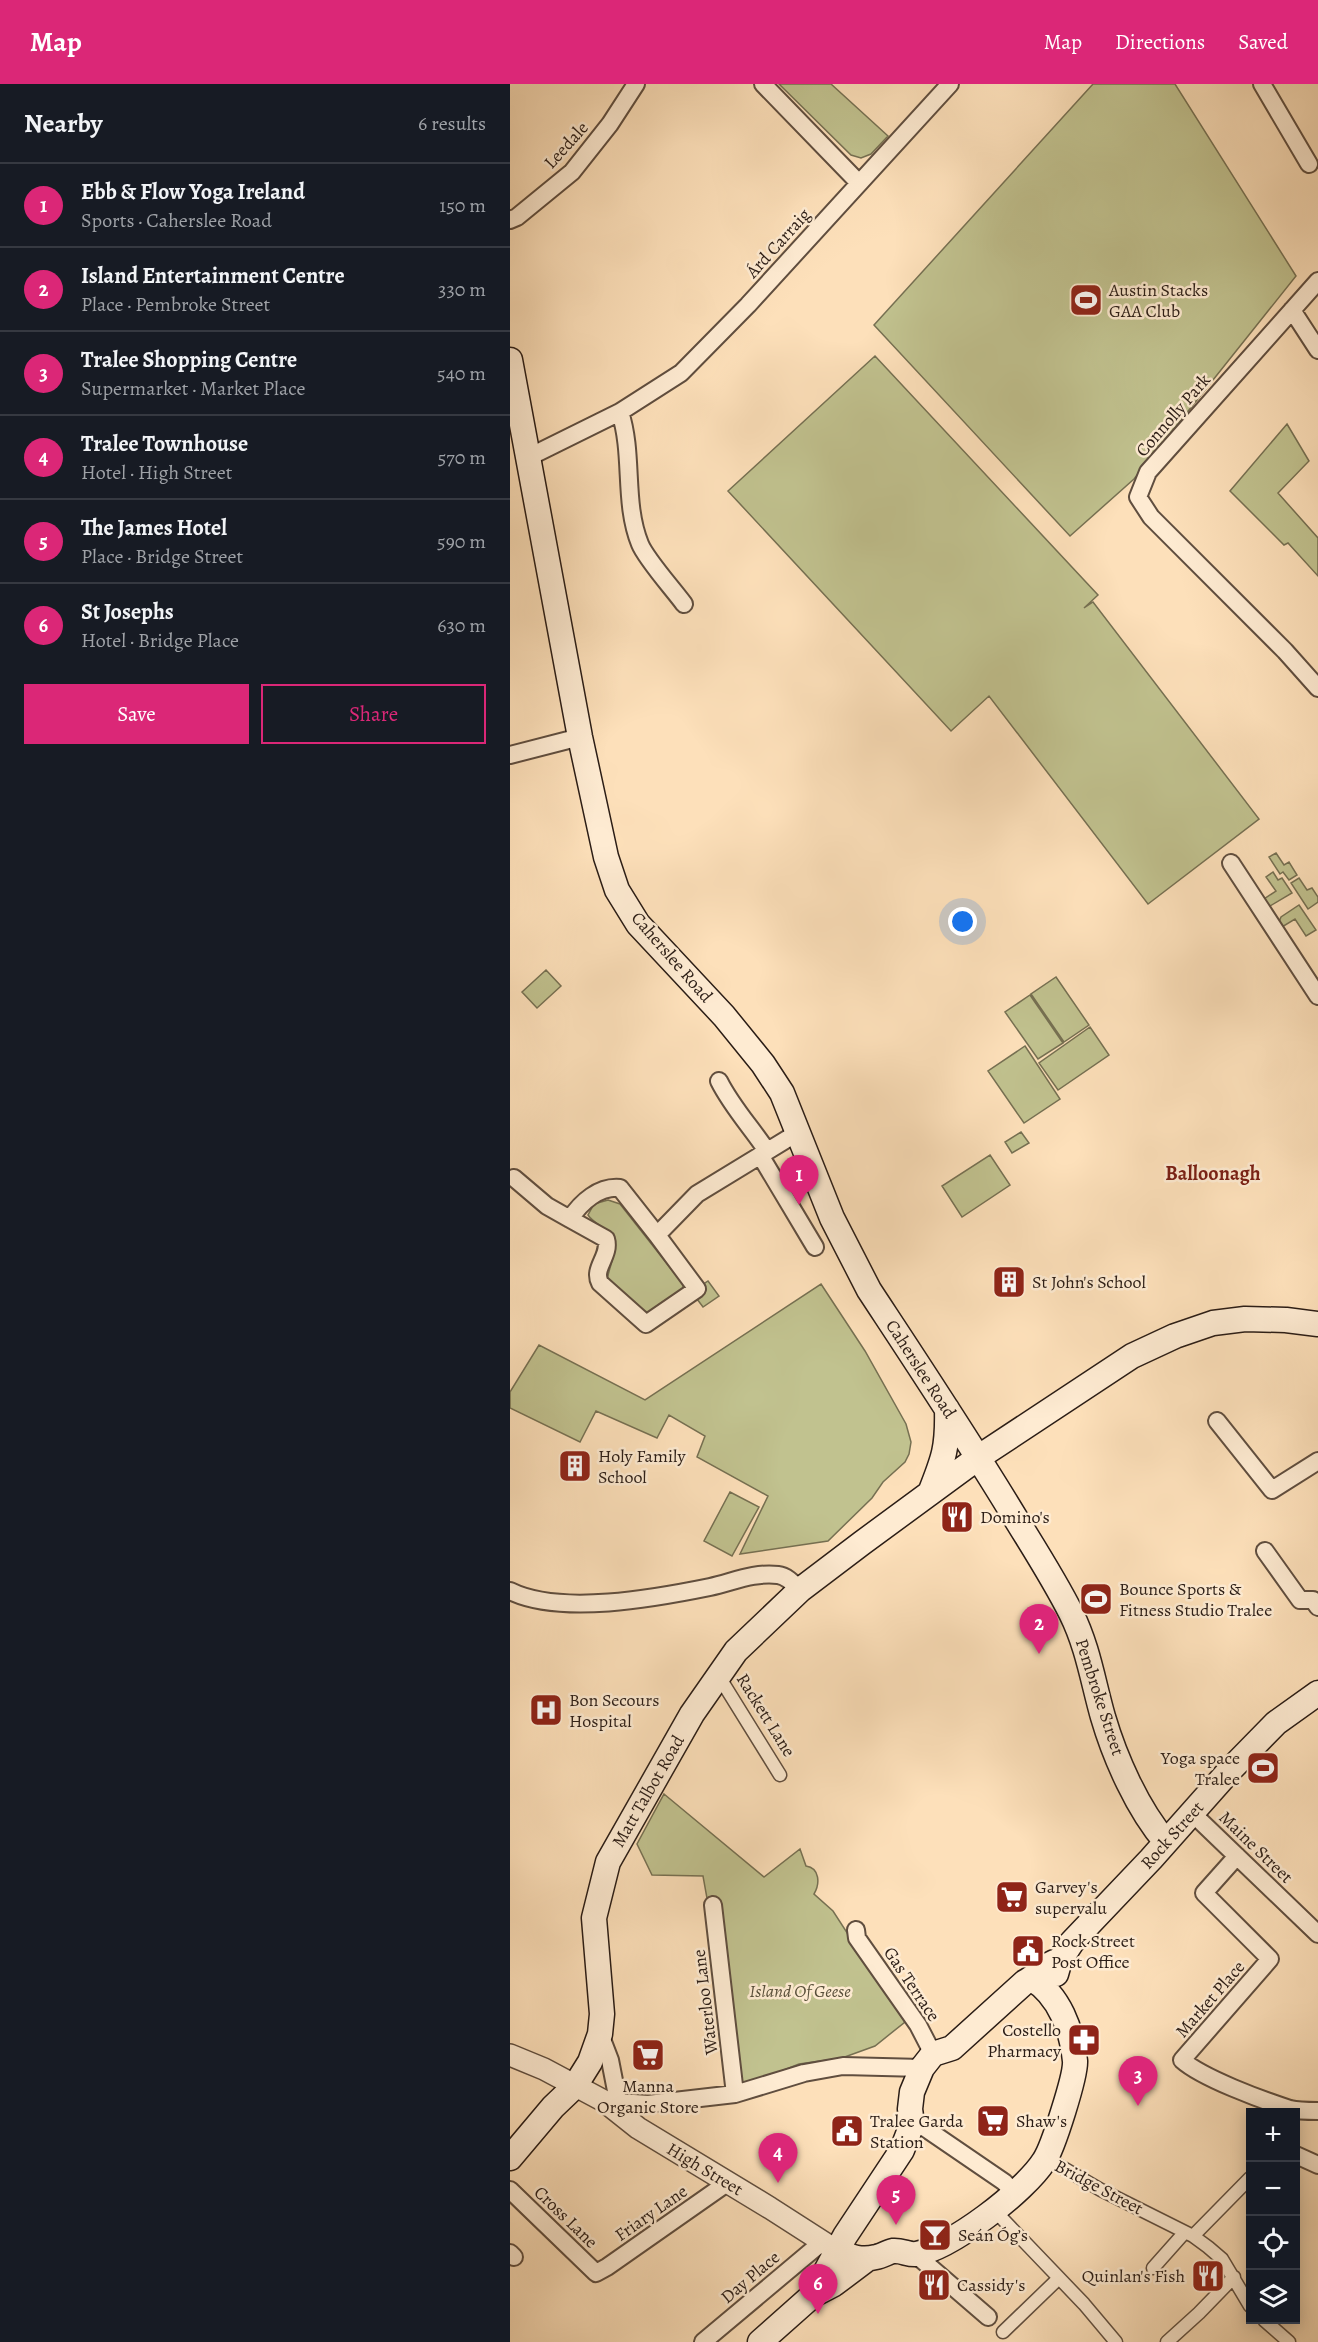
<!DOCTYPE html>
<meta charset="utf-8">
<style>
:root{--surface:#171b24;--page:#242831;--text:#f1f3f6;--muted:#9ea1a6;--line:#363941;--accent:#db2777}
body{margin:0;font-family:Alegreya,serif;background:var(--page);color:var(--text)}
.controls{position:absolute;right:18px;bottom:18px;display:grid;overflow:hidden;border-radius:0px;box-shadow:0 3px 15px #0003}
.controls button{width:54px;height:54px;display:grid;place-items:center;padding:0;border:0;border-bottom:2px solid var(--line);background:var(--surface);color:var(--text);font:30px sans-serif}
.you{position:absolute;left:453px;top:838px;width:21px;height:21px;margin:-15px;border:4px solid #fff;border-radius:50%;background:#1a73e8;box-shadow:0 0 0 9px #1a73e833}
.badge{display:grid;place-items:center;width:39px;height:39px;border-radius:50%;background:var(--accent);color:#fff;font-size:20px;font-weight:700}
.pin{position:absolute;translate:-50% -50px;filter:drop-shadow(0 2px 3px #0008)}
.pin::after{content:'';position:absolute;top:32px;width:21px;height:18px;background:inherit;clip-path:polygon(0 0,100% 0,50% 100%)}
.list{margin:0;padding:0;list-style:none}
h2{display:flex;justify-content:space-between;align-items:center;height:78px;margin:0;padding:0 24px;font-size:26px}
h2 small{font-size:20px;font-weight:400;color:var(--muted)}
.list li{display:grid;grid-template-columns:39px 1fr auto;gap:18px;align-items:center;box-sizing:border-box;height:84px;padding:0 24px;border-top:2px solid var(--line)}
.list b{display:block;font-size:22px;white-space:nowrap}
.list p{margin:0;font-size:20px;white-space:nowrap;color:var(--muted)}
.list em{font-size:20px;font-style:normal;color:var(--muted)}
.actions{display:flex;gap:12px;padding:18px 24px}
.actions a{flex:1;padding:14px 0;border:2px solid var(--accent);border-radius:0px;text-align:center;font-size:21px;color:var(--accent)}
.actions .main{background:var(--accent);color:#fff}
.icon{flex:none;width:33px;height:33px;fill:none;stroke:currentColor;stroke-width:2;stroke-linecap:round;stroke-linejoin:round}
.map{position:relative;flex:none;width:808px;height:2258px;overflow:hidden}
header{display:flex;align-items:center;gap:36px;box-sizing:border-box;height:84px;padding:0 30px;background:var(--accent);color:#fff}
header strong{font-size:28px}
nav{display:flex;gap:33px;margin-inline-start:auto;font-size:21px}
main{display:flex}
aside{flex:1;background:var(--surface)}
.map>svg:first-child{display:block}
.green{fill:#c1c28f;stroke:#767052;stroke-width:1.5}
.lines{fill:none;stroke-linecap:round;stroke-linejoin:round}
.pedestrian-casing{stroke:#604e3f;stroke-width:15}
.minor-casing{stroke:#604e3f;stroke-width:20}
.tertiary-casing{stroke:#604e3f;stroke-width:24}
.secondary-casing{stroke:#2b1d16;stroke-width:27}
.pedestrian{stroke:#feebd2;stroke-width:12}
.minor{stroke:#feebd2;stroke-width:16}
.tertiary{stroke:#feebd2;stroke-width:21}
.secondary{stroke:#feebd2;stroke-width:24}
.labels{text-anchor:middle;dominant-baseline:central;stroke-width:5;stroke-linejoin:round;paint-order:stroke}
.street-label{font-size:18px;fill:#2b1d16;stroke:#feebd2}
.poi-label{font-size:18px;fill:#2b1d16;stroke:#feebd2;text-anchor:start}
.park-label{font-size:18px;font-style:italic;fill:#584f3a;stroke:#feebd2}
.neighbourhood-label{font-size:20px;font-weight:bold;fill:#7a1f14;stroke:#feebd2}
</style>
<header>
<strong>Map</strong>
<nav><a>Map</a><a>Directions</a><a>Saved</a></nav>
</header>
<main>
<aside>
<h2>Nearby<small>6 results</small></h2>
<ul class="list">
<li><span class="badge">1</span><div><b>Ebb &amp; Flow Yoga Ireland</b><p>Sports · Caherslee Road</p></div><em>150 m</em></li>
<li><span class="badge">2</span><div><b>Island Entertainment Centre</b><p>Place · Pembroke Street</p></div><em>330 m</em></li>
<li><span class="badge">3</span><div><b>Tralee Shopping Centre</b><p>Supermarket · Market Place</p></div><em>540 m</em></li>
<li><span class="badge">4</span><div><b>Tralee Townhouse</b><p>Hotel · High Street</p></div><em>570 m</em></li>
<li><span class="badge">5</span><div><b>The James Hotel</b><p>Place · Bridge Street</p></div><em>590 m</em></li>
<li><span class="badge">6</span><div><b>St Josephs</b><p>Hotel · Bridge Place</p></div><em>630 m</em></li>
</ul>
<div class="actions"><a class="main">Save</a><a>Share</a></div>
</aside>
<div class="map">
<svg width="808" height="2258" viewBox="0 0 808 2258">
<rect width="100%" height="100%" fill="#fde0ba"/>
<filter id="stains"><feTurbulence type="fractalNoise" baseFrequency=".00333" numOctaves="4"/><feColorMatrix values="0 0 0 0 .2 0 0 0 0 .09 0 0 0 0 .02 0 0 0 .5 -.17"/></filter>
<radialGradient id="worn" r=".72"><stop offset=".6" stop-color="#630" stop-opacity="0"/><stop offset="1" stop-color="#630" stop-opacity=".3"/></radialGradient>
<!-- green -->
<path class="green" d="M269 0H321L378 52 361 70 351 74 341 71Z
M583 0H665L786 192 624 395 560 452 364 241Z
M365 272 588 511 574 524 583 518 749 735 638 820 479 612 441 647 218 407Z
M777 340 799 377 768 409 808 454V492L778 459 774 461 720 407Z
M766 769 774 781 779 778 787 791 779 796 773 788 770 790 759 773Z
M763 788 768 796 772 794 782 809 760 822 754 815 766 807 756 793Z
M789 794 797 806 802 804 808 813V818L798 825 781 799Z
M789 821 806 846 796 852 785 835 772 843 769 838 771 833Z
M36 886 51 902 27 924 12 908Z
M546 893 579 941 554 958 521 910Z
M520 911 553 959 528 975 495 928Z
M580 943 599 971 548 1006 529 979Z
M515 962 550 1015 514 1039 478 987Z
M511 1048 519 1059 502 1069 495 1058Z
M480 1071 500 1101 452 1133 432 1102Z
M98 1116 110 1120 173 1200V1205L141 1228 134 1230 97 1201C96 1184 112 1166 100 1150 94 1142 84 1140 78 1131L84 1120Z
M198 1197 209 1212 193 1223 187 1215 193 1210 189 1203Z
M311 1200 355 1267 396 1340 401 1358 399 1370 395 1378 373 1398 362 1414 318 1457 230 1470 258 1412 187 1373 195 1352 159 1331 147 1354 86 1327 70 1358 0 1324V1308L29 1261 135 1316Z
M220 1408 249 1423 222 1472 194 1457Z
M154 1710 254 1793 290 1765 296 1782C310 1784 310 1800 304 1810L323 1827 395 1938 365 1962 332 1974 289 1980 231 2003 193 1792 142 1791 127 1760Z"/>
<g class="lines">
<!-- pedestrian casing -->
<g class="pedestrian-casing">
<path id="pedestrian" d="M208 1591 270 1691
M536 2074 591 2106 683 2152 698 2163 712 2175 740 2222
M484 2126 574 2220 606 2258
M683 2152 740 2094
M643 2184 675 2148
M754 2236 779 2258
M493 2248 549 2194
M657 2258 689 2229 724 2193"/>
</g>
<!-- minor casing -->
<g class="minor-casing">
<path id="minor" d="M253 0 348 98
M752 0 799 80
M0 136 7 133 62 88 100 40 126 0
M808 197 638 388 628 413 641 433 775 567 808 604
M782 226 808 266
M110 328C124 371 113 418 130 460 136 475 163 505 174 520
M19 373 110 328 171 289 238 221 440 0
M0 671 70 653
M721 779 808 912
M209 997C222 1023 241 1043 257 1067
M250 1071 305 1163
M4 1094 37 1122 60 1135
M147 1151 110 1104C89 1102 71 1118 60 1135L96 1155C101 1172 82 1184 90 1199L136 1240 187 1205 147 1151 187 1110 287 1049
M707 1337 762 1406 808 1377
M755 1467 790 1516H803L808 1523
M0 1507C50 1532 146 1514 200 1503 223 1498 244 1488 268 1491 277 1492 284 1500 290 1506
M682 1729 808 1850
M727 1772 694 1809 760 1875 672 1976C692 1994 752 2016 780 2025 788 2027 799 2027 808 2027
M203 1821 225 2010
M346 1846 347 1854 408 1941 423 1970
M90 1950 100 1976 108 2017
M94 2017 138 2020 225 2010 294 1989 333 1982 412 1984
M402 2040 415 2044 494 2098 504 2108
M786 2071 808 2081
M0 2106 86 2189 97 2183 217 2099
M0 2169 4 2173
M405 2170 478 2233
M193 2258 311 2159"/>
</g>
<!-- tertiary casing -->
<g class="tertiary-casing">
<path id="tertiary" d="M0 1971 34 1985 94 2017 128 2044 260 2124 327 2167"/>
</g>
<!-- secondary casing -->
<g class="secondary-casing">
<path id="secondary" d="M0 276 70 653 96 773 107 806 128 840 214 932 253 980 272 1009 322 1134 359 1206C409 1282 459 1357 506 1435 525 1466 545 1497 561 1529 578 1563 583 1598 593 1633 605 1674 628 1726 656 1758
M420 1409C434 1374 438 1363 437 1325
M546 1890 550 1876 562 1858 641 1775 720 1686 766 1639 808 1609
M0 2074 43 2023 65 2002 80 1978 90 1950 92 1930 84 1834 98 1778 182 1630 226 1567 290 1506 352 1459 469 1373 622 1272 665 1252 703 1239 735 1235 776 1236 808 1240
M327 2167C340 2173 352 2177 366 2173 372 2172 378 2168 383 2167 391 2166 399 2171 406 2170 441 2164 515 2107 534 2077 543 2064 566 1991 565 1977 562 1946 549 1911 522 1895
M303 2211 335 2152 392 2066 402 2040 400 2025 402 2008 412 1984 423 1970 442 1964 515 1898C528 1891 535 1880 550 1876
M250 2258 303 2211 324 2200 356 2176"/>
</g>
<!-- pedestrian -->
<use href="#pedestrian" class="pedestrian"/>
<!-- minor -->
<use href="#minor" class="minor"/>
<!-- tertiary -->
<use href="#tertiary" class="tertiary"/>
<!-- secondary -->
<use href="#secondary" class="secondary"/>
</g>
<!-- icons -->
<defs>
<g id="stadium-square" transform="scale(1.725)"><rect x="-9" y="-9" width="18" height="18" rx="4" fill="#8f2418" stroke="#feebd2"/><path d="M0-5a6.5 5 0 1 0 0 10a6.5 5 0 1 0 0-10ZM-3.5-1.8h7v3.6h-7Z" fill="#fff"/></g>
<g id="building-square" transform="scale(1.725)"><rect x="-9" y="-9" width="18" height="18" rx="4" fill="#8f2418" stroke="#feebd2"/><path d="M-4-6H4V6H1V3H-1V6H-4ZM-2.5-4.3h1.7v1.8h-1.7ZM.8-4.3h1.7v1.8H.8ZM-2.5-1h1.7V.8h-1.7ZM.8-1h1.7V.8H.8Z" fill="#fff"/></g>
<g id="restaurant-square" transform="scale(1.725)"><rect x="-9" y="-9" width="18" height="18" rx="4" fill="#8f2418" stroke="#feebd2"/><path d="M-5-6h1v4h1v-4h1v4h1v-4h1v5L-1.5 .5V6h-2V.5L-5-1ZM5-6V6H3V1.5H1.5Q1.5-4 5-6Z" fill="#fff"/></g>
<g id="hospital-square" transform="scale(1.725)"><rect x="-9" y="-9" width="18" height="18" rx="4" fill="#8f2418" stroke="#feebd2"/><path d="M-5-5h3v3.5h4V-5h3V5h-3V1.5h-4V5h-3Z" fill="#fff"/></g>
<g id="supermarket-square" transform="scale(1.725)"><rect x="-9" y="-9" width="18" height="18" rx="4" fill="#8f2418" stroke="#feebd2"/><path d="M-6-5.5h2.5l.6 2H6L4.5 2H-2.5L-4.4-4H-6ZM-1.5 3.2a1.3 1.3 0 1 0 .1 0ZM3 3.2a1.3 1.3 0 1 0 .1 0Z" fill="#fff"/></g>
<g id="civic-square" transform="scale(1.725)"><rect x="-9" y="-9" width="18" height="18" rx="4" fill="#8f2418" stroke="#feebd2"/><path d="M-.6-6.5H3V-4.5H.6V-3L4-1V1h2V6H-6V1h2V-1L-.6-3ZM-1.2 2.5V6h2.4V2.5Z" fill="#fff"/></g>
<g id="pharmacy-square" transform="scale(1.725)"><rect x="-9" y="-9" width="18" height="18" rx="4" fill="#8f2418" stroke="#feebd2"/><path d="M-2-6h4v4h4v4h-4v4h-4v-4h-4v-4h4Z" fill="#fff"/></g>
<g id="bar-square" transform="scale(1.725)"><rect x="-9" y="-9" width="18" height="18" rx="4" fill="#8f2418" stroke="#feebd2"/><path d="M-6-5H6L.8 .8V4.5H3.5V6h-7V4.5H-.8V.8Z" fill="#fff"/></g>
</defs>
<g fill-rule="evenodd">
<use href="#stadium-square" x="576" y="216"/>
<use href="#building-square" x="499" y="1198"/>
<use href="#building-square" x="65" y="1382"/>
<use href="#restaurant-square" x="447" y="1433"/>
<use href="#stadium-square" x="586" y="1515"/>
<use href="#hospital-square" x="36" y="1626"/>
<use href="#stadium-square" x="753" y="1684"/>
<use href="#supermarket-square" x="502" y="1813"/>
<use href="#civic-square" x="518" y="1867"/>
<use href="#pharmacy-square" x="574" y="1956"/>
<use href="#supermarket-square" x="138" y="1971"/>
<use href="#supermarket-square" x="483" y="2037"/>
<use href="#civic-square" x="337" y="2047"/>
<use href="#bar-square" x="425" y="2151"/>
<use href="#restaurant-square" x="698" y="2192"/>
<use href="#restaurant-square" x="424" y="2201"/>
</g>
<g class="labels">
<!-- street labels -->
<g class="street-label">
<text transform="translate(56 61) rotate(-48)">Leedale</text>
<text transform="translate(268 159) rotate(-48)">Árd Carraig</text>
<text transform="translate(663 331) rotate(-49)">Connolly Park</text>
<text transform="translate(162 873) rotate(49)">Caherslee Road</text>
<text transform="translate(411 1285) rotate(57)">Caherslee Road</text>
<text transform="translate(590 1613) rotate(72)">Pembroke Street</text>
<text transform="translate(256 1631) rotate(58)">Rackett Lane</text>
<text transform="translate(138 1707) rotate(-60)">Matt Talbot Road</text>
<text transform="translate(662 1751) rotate(-48)">Rock Street</text>
<text transform="translate(746 1763) rotate(44)">Maine Street</text>
<text transform="translate(402 1900) rotate(56)">Gas Terrace</text>
<text transform="translate(700 1915) rotate(-49)">Market Place</text>
<text transform="translate(195 1918) rotate(-97)">Waterloo Lane</text>
<text transform="translate(195 2085) rotate(31)">High Street</text>
<text transform="translate(589 2103) rotate(28)">Bridge Street</text>
<text transform="translate(141 2129) rotate(-35)">Friary Lane</text>
<text transform="translate(56 2133) rotate(44)">Cross Lane</text>
<text transform="translate(240 2193) rotate(-40)">Day Place</text>
</g>
<!-- poi labels -->
<g class="poi-label">
<text x="599" y="206">Austin Stacks<tspan x="599" dy="21">GAA Club</tspan></text>
<text x="522" y="1198">St John's School</text>
<text x="88" y="1372">Holy Family<tspan x="88" dy="21">School</tspan></text>
<text x="470" y="1433">Domino's</text>
<text x="609" y="1505">Bounce Sports &amp;<tspan x="609" dy="21">Fitness Studio Tralee</tspan></text>
<text x="59" y="1616">Bon Secours<tspan x="59" dy="21">Hospital</tspan></text>
<text x="730" y="1674" text-anchor="end">Yoga space<tspan x="730" dy="21">Tralee</tspan></text>
<text x="525" y="1803">Garvey's<tspan x="525" dy="21">supervalu</tspan></text>
<text x="541" y="1857">Rock Street<tspan x="541" dy="21">Post Office</tspan></text>
<text x="551" y="1946" text-anchor="end">Costello<tspan x="551" dy="21">Pharmacy</tspan></text>
<text x="138" y="2002" text-anchor="middle">Manna<tspan x="138" dy="21">Organic Store</tspan></text>
<text x="360" y="2037">Tralee Garda<tspan x="360" dy="21">Station</tspan></text>
<text x="506" y="2037">Shaw's</text>
<text x="448" y="2151">Seán Óg’s</text>
<text x="675" y="2192" text-anchor="end">Quinlan's Fish</text>
<text x="447" y="2201">Cassidy's</text>
</g>
<!-- park labels -->
<g class="park-label">
<text x="290" y="1907">Island Of Geese</text>
</g>
<!-- neighbourhood labels -->
<g class="neighbourhood-label">
<text x="703" y="1089">Balloonagh</text>
</g>
</g>
<rect width="100%" height="100%" filter="url(#stains)"/>
<rect width="100%" height="100%" fill="url(#worn)"/>
</svg>
<div class="controls">
<button>+</button>
<button>−</button>
<button><svg class="icon" aria-label="locate" viewBox="0 0 24 24"><circle cx="12" cy="12" r="6"/><path d="M12 2v4M12 18v4M2 12h4M18 12h4"/></svg></button>
<button><svg class="icon" aria-label="layers" viewBox="0 0 24 24"><path d="M12 4l9 5-9 5-9-5zM3 14l9 5 9-5"/></svg></button>
</div>
<div class="you"></div>
<div class="pin badge" style="left:289px;top:1121px">1</div>
<div class="pin badge" style="left:529px;top:1570px">2</div>
<div class="pin badge" style="left:628px;top:2022px">3</div>
<div class="pin badge" style="left:268px;top:2099px">4</div>
<div class="pin badge" style="left:386px;top:2141px">5</div>
<div class="pin badge" style="left:308px;top:2230px">6</div>
</div>
</main>
